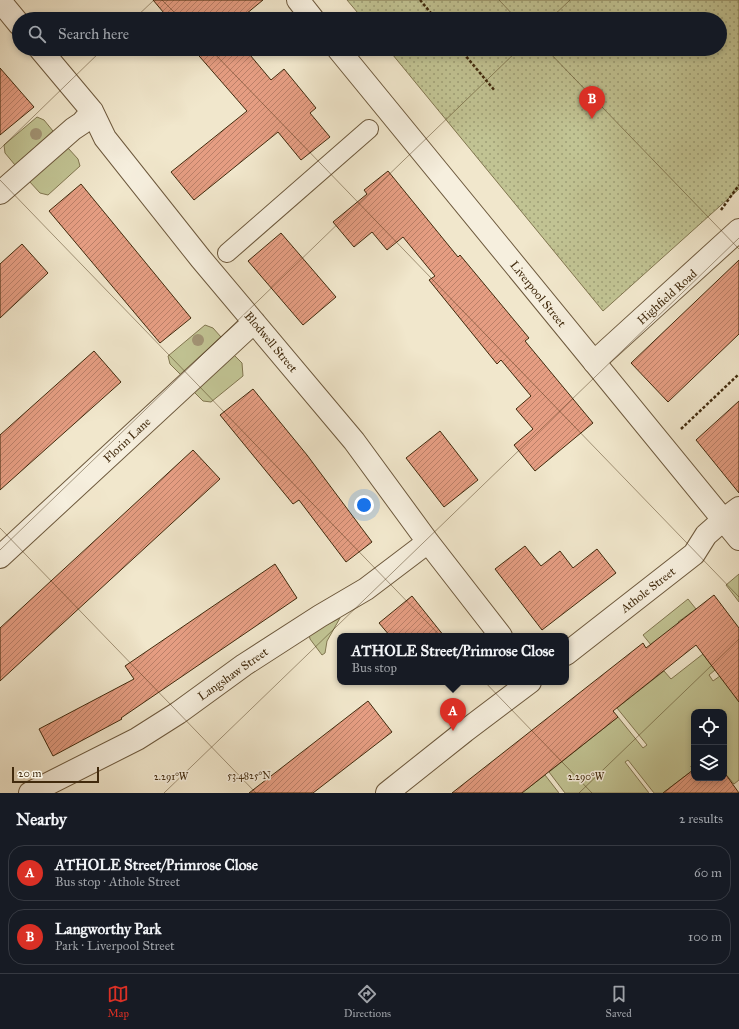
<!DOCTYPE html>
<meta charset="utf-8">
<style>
:root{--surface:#171b24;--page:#20242c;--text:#f1f3f6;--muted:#9ea1a6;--line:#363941;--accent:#d93025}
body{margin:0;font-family:"IM FELL Great Primer",serif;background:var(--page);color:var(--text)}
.controls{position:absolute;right:12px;bottom:12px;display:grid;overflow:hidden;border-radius:8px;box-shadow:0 2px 6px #0003}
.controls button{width:36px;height:36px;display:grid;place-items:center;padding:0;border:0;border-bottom:1px solid var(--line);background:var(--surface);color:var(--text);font:20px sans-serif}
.scale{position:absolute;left:12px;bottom:10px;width:87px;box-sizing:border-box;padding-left:4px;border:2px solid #412a0d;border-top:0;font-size:11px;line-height:14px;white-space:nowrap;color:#412a0d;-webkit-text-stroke:3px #f6efde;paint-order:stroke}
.you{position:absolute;left:364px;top:505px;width:14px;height:14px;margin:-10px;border:3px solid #fff;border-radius:50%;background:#1a73e8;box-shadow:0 0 0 6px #1a73e833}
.badge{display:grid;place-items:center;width:26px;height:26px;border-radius:50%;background:var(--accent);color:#fff;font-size:13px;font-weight:700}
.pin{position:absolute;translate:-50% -33px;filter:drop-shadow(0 1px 2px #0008)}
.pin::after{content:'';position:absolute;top:21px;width:14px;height:12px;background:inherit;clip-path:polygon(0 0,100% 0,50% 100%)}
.popup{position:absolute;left:337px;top:633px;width:232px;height:52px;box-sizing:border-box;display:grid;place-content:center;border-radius:8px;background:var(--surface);filter:drop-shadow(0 1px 3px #0005);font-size:13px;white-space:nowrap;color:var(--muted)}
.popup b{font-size:15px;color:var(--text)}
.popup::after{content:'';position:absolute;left:50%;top:100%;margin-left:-8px;border:8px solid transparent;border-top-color:var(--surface)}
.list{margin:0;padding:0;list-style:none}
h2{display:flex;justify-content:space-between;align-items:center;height:52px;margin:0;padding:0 16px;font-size:17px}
h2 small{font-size:13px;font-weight:400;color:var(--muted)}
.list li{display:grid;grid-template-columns:26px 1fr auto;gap:12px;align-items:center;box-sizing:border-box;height:56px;margin:0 8px 8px;padding:0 8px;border:1px solid var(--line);border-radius:16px}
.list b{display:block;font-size:15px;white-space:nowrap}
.list p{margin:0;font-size:13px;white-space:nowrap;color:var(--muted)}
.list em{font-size:13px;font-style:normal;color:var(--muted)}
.icon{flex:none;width:22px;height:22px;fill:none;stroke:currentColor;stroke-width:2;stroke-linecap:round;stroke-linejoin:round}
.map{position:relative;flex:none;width:739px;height:793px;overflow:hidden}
.search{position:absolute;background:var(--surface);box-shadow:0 2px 6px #0003;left:12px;right:12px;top:12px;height:44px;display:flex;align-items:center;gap:10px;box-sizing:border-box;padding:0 14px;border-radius:22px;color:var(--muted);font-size:15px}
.sheet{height:180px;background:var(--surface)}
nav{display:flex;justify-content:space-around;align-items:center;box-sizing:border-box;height:56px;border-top:1px solid var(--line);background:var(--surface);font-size:11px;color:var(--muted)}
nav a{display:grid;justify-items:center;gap:2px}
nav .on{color:var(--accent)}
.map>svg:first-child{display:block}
.grass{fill:#c1c393;stroke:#817650}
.park{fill:url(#park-dots);stroke:#817650}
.building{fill:url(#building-hatch);stroke:#412a0d}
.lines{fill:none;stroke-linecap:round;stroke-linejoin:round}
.pedestrian-casing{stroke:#6d593d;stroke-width:20}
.minor-casing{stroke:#6d593d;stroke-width:24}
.tertiary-casing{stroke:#6d593d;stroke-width:24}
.path{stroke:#412a0d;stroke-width:2.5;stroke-dasharray:3 2;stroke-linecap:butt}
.pedestrian{stroke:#f6efde;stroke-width:18}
.minor{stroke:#f6efde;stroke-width:22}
.tertiary{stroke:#f6efde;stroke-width:22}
.tree{fill:#a29475}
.ticks{fill:none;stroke:#412a0d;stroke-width:1;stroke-opacity:0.45}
.labels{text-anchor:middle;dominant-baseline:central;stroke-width:3;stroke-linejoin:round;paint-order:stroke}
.street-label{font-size:12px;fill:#412a0d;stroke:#f6efde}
.ticks-label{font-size:10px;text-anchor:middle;fill:#412a0d;stroke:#f6efde;stroke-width:3;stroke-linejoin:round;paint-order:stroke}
</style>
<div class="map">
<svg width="739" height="793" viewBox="0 0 739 793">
<defs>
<pattern id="park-dots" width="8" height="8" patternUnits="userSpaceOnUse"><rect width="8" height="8" fill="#c1c393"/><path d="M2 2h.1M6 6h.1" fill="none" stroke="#9e9f76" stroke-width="1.8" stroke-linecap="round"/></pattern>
<pattern id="building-hatch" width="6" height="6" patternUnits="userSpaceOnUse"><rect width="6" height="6" fill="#e59d82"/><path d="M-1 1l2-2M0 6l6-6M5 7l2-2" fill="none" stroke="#bb8069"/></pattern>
</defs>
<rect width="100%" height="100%" fill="#f1e7cc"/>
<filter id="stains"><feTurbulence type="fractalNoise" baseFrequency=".005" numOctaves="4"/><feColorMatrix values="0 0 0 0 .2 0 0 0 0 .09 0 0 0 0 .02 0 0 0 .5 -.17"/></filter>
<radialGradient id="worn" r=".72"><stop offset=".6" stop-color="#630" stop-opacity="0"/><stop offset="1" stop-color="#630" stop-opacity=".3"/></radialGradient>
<!-- grass -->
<path class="grass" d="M37 117 44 120 53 131 15 165 5 153 4 145Z
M68 148 78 159 80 166 48 195 40 193 29 181Z
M205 325 213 328 221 337 181 375 170 364 168 356Z
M234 355 242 363 243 376 211 402 203 401 194 392Z
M739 574V602L726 585Z
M688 599 696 609 678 622 691 638 663 660 643 635Z
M340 618 327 641 325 653 322 655 310 639 309 634Z
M703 654 715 670 709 675 713 681 720 676 739 700V780L734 784 724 772V712H694V764L691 766 693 770 663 793H654L628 760 625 762 649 793H565L549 772 618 717 643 748 647 745 617 708 664 671 671 679Z
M545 775 559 793H508L527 789Z"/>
<!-- park -->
<path class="park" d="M347 0H739V189L603 311 388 49H720V19H363Z"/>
<!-- building -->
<path class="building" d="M153 0H263L240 19H169Z
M193 49H245L271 80 284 69 316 108 310 113 330 137 301 160 278 132 194 200 171 172 247 111Z
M0 68 34 107 0 135Z
M388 171 458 257 460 255 529 338 525 341 593 423 535 471 514 445 533 429 516 409 531 396 501 360 497 364 429 280 435 276 403 237 387 250 372 232 354 247 333 222 367 194 364 190Z
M81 184 191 318 160 343 49 211Z
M281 233 336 297 303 325 248 261Z
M22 244 48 273 0 318V264Z
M739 260V334L668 402 631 363Z
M94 351 121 382 0 490V435Z
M253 389 307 455 372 542 346 562 299 500 293 504 220 415Z
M739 401V493L696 440Z
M440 431 478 480 444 507 406 458Z
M193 450 220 479 0 681V628Z
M525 546 541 566 560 551 573 568 597 549 616 573 542 630 495 569Z
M275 564 297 598 121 718 122 719 53 756 39 729 134 679 125 666Z
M714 595 739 628V702L696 645 613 711 618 717 522 793H452L643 643 646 648Z
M412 596 444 636H390L379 623Z
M368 701 392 732 313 793H249Z
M694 764V778H724V772L739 793H663L693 770 691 766Z"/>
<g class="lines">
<!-- pedestrian casing -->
<g class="pedestrian-casing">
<path id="pedestrian" d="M227 253 369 129"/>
</g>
<!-- minor casing -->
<g class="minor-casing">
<path id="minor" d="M0 1 19 24
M40 49 92 111 105 138 201 259 354 441 428 542 501 636
M0 193 73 129 82 123 92 111
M594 362 739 230
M0 557 254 322
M566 654 694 554 706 535 723 520
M30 793 137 739 178 713 244 665 320 616 366 589 428 542
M387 793 465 731 530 682"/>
</g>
<!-- tertiary casing -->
<g class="tertiary-casing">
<path id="tertiary" d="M298 0 313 19
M338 49 739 539
M723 520 739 508"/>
</g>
<!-- path -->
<path class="path" d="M420 0 436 19
M460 49 495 91
M721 210 739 185
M681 429 739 374"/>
<!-- pedestrian -->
<use href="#pedestrian" class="pedestrian"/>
<!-- minor -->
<use href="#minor" class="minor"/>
<!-- tertiary -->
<use href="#tertiary" class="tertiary"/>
</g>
<!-- trees -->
<g class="tree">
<circle cx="36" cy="134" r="6"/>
<circle cx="198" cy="340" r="6"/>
</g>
<!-- ticks -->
<path class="ticks" d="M162 0 181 19M499 0 517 19M134 19 154 0M550 19 570 0M210 49 739 597M546 49 739 249M0 149 103 49M0 180 592 793M0 528 256 793M0 550 519 49M164 793 739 238M579 793 739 639"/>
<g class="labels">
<!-- street labels -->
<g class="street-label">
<text transform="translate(538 294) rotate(51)">Liverpool Street</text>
<text transform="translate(667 297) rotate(-42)">Highfield Road</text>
<text transform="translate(271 342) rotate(50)">Blodwell Street</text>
<text transform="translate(127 440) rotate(-43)">Florin Lane</text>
<text transform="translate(648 590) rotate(-38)">Athole Street</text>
<text transform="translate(233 674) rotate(-35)">Langshaw Street</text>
</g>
</g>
<g class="ticks-label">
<text x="249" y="779">53.4825°N</text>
<text x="171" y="780">2.291°W</text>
<text x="586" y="780">2.290°W</text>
</g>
<rect width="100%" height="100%" filter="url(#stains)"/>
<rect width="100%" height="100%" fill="url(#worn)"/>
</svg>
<div class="controls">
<button><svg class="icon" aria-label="locate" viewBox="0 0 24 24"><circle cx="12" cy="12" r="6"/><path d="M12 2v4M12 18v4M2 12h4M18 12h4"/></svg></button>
<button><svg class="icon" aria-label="layers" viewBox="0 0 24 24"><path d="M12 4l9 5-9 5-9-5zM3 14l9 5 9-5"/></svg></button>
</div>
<div class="scale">20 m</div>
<div class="you"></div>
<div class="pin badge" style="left:453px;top:731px">A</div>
<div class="popup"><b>ATHOLE Street/Primrose Close</b>Bus stop</div>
<div class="pin badge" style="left:592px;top:119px">B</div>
<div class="search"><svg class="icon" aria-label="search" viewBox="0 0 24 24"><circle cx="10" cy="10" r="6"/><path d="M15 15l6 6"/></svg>Search here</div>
</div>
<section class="sheet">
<h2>Nearby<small>2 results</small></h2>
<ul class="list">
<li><span class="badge">A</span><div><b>ATHOLE Street/Primrose Close</b><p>Bus stop · Athole Street</p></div><em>60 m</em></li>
<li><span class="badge">B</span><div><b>Langworthy Park</b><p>Park · Liverpool Street</p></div><em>100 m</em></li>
</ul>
</section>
<nav>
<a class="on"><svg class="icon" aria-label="map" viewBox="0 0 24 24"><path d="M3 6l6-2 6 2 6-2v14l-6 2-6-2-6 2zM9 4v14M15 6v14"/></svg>Map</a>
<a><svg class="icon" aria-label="directions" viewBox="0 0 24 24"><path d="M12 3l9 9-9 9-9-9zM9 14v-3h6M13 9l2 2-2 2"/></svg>Directions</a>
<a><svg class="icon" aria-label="saved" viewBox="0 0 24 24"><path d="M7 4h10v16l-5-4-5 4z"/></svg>Saved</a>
</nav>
